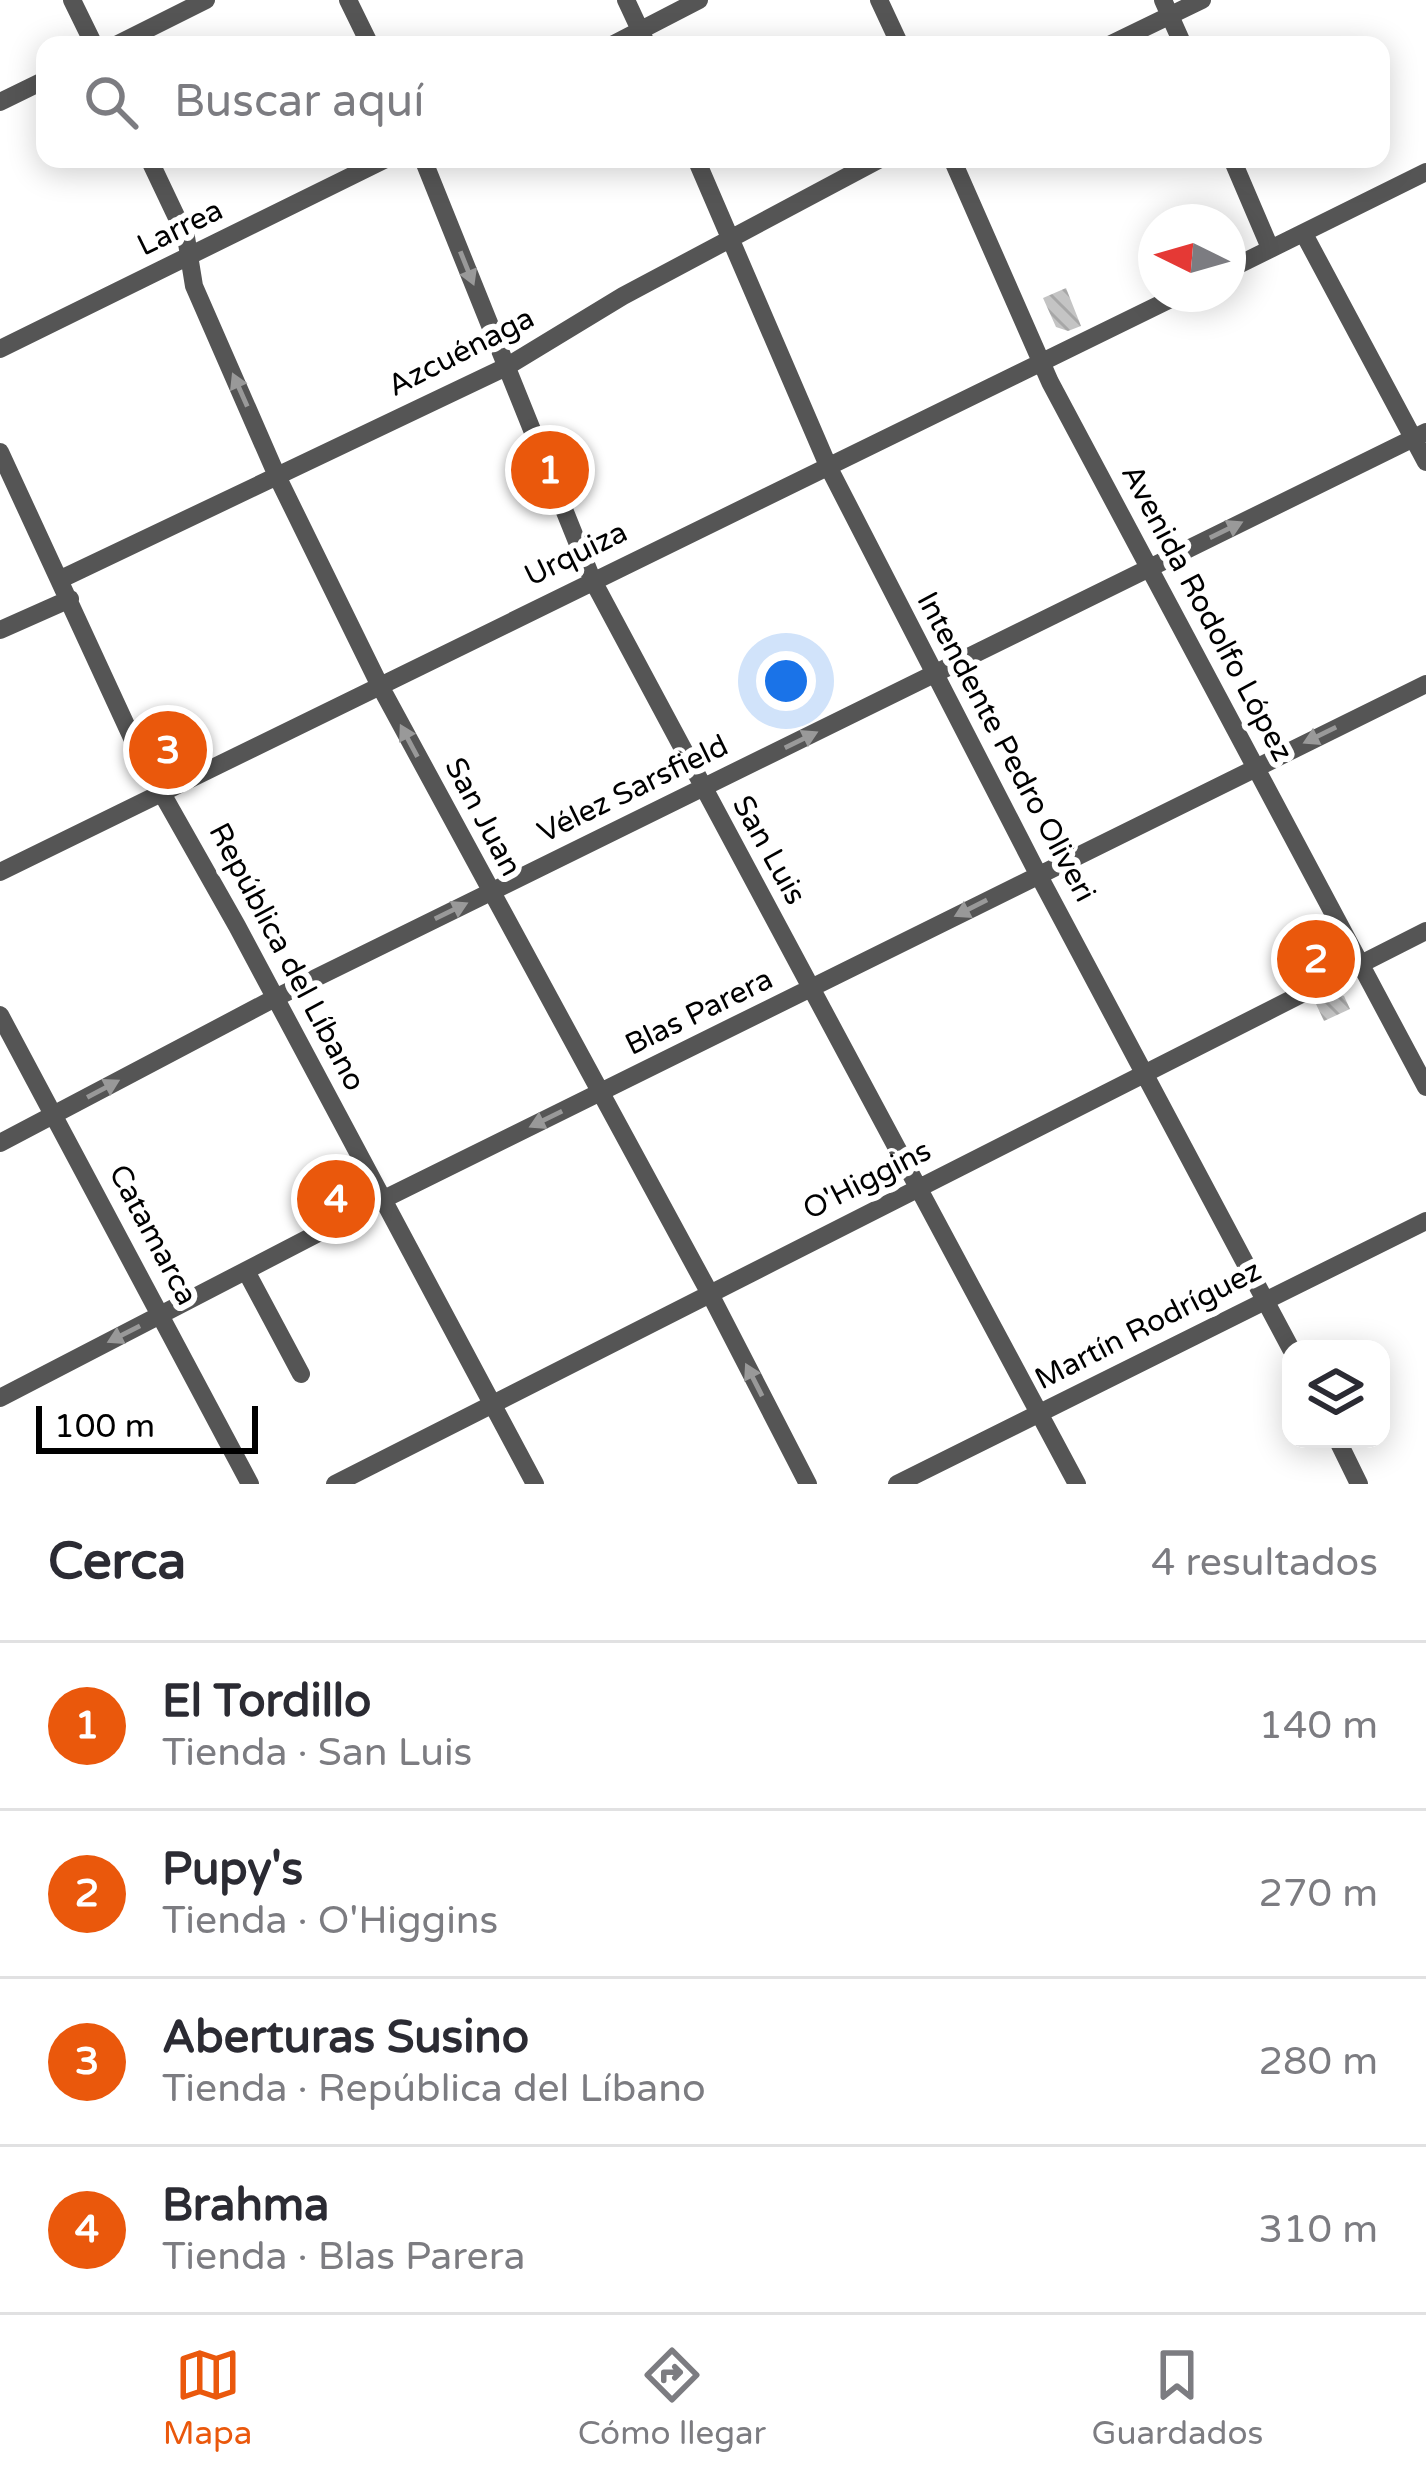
<!DOCTYPE html>
<html lang="es">
<meta charset="utf-8">
<style>
:root{--surface:#fff;--page:#f2f2f3;--text:#2b2b33;--muted:#7c7c81;--line:#e1e1e2;--accent:#ea580c}
body{margin:0;font-family:"Varela Round",sans-serif;background:var(--page);color:var(--text)}
.controls{position:absolute;right:36px;bottom:36px;display:grid;overflow:hidden;border-radius:24px;box-shadow:0 6px 30px #0003}
.controls button{width:108px;height:108px;display:grid;place-items:center;padding:0;border:0;border-bottom:3px solid var(--line);background:var(--surface);color:var(--text);font:60px sans-serif}
.compass{position:absolute;left:1138px;top:204px;width:108px;height:108px;border-radius:50%;background:var(--surface);box-shadow:0 6px 30px #0003;rotate:275deg}
.scale{position:absolute;left:36px;bottom:30px;width:222px;box-sizing:border-box;padding-left:12px;border:6px solid #000;border-top:0;font-size:33px;line-height:42px;white-space:nowrap;color:#000;-webkit-text-stroke:9px #fff;paint-order:stroke}
.you{position:absolute;left:786px;top:681px;width:42px;height:42px;margin:-30px;border:9px solid #fff;border-radius:50%;background:#1a73e8;box-shadow:0 0 0 18px #1a73e833}
.badge{display:grid;place-items:center;width:78px;height:78px;border-radius:50%;background:var(--accent);color:#fff;font-size:39px;font-weight:700}
.pin{position:absolute;translate:-50% -50%;border:6px solid #fff;box-shadow:0 3px 12px #0006}
.list{margin:0;padding:0;list-style:none}
h2{display:flex;justify-content:space-between;align-items:center;height:156px;margin:0;padding:0 48px;font-size:51px}
h2 small{font-size:39px;font-weight:400;color:var(--muted)}
.list li{display:grid;grid-template-columns:78px 1fr auto;gap:36px;align-items:center;box-sizing:border-box;height:168px;padding:0 48px;border-top:3px solid var(--line)}
.list b{display:block;font-size:45px;white-space:nowrap}
.list p{margin:0;font-size:39px;white-space:nowrap;color:var(--muted)}
.list em{font-size:39px;font-style:normal;color:var(--muted)}
.icon{flex:none;width:66px;height:66px;fill:none;stroke:currentColor;stroke-width:2;stroke-linecap:round;stroke-linejoin:round}
.map{position:relative;flex:none;width:1426px;height:1484px;overflow:hidden}
.search{position:absolute;background:var(--surface);box-shadow:0 6px 30px #0003;left:36px;right:36px;top:36px;height:132px;display:flex;align-items:center;gap:30px;box-sizing:border-box;padding:0 42px;border-radius:24px;color:var(--muted);font-size:45px}
.sheet{height:828px;background:var(--surface)}
nav{display:flex;justify-content:space-around;align-items:center;box-sizing:border-box;height:168px;border-top:3px solid var(--line);background:var(--surface);font-size:33px;color:var(--muted)}
nav a{display:grid;justify-items:center;gap:6px}
nav .on{color:var(--accent)}
.map>svg:first-child{display:block}
.building{fill:url(#building-back-hatch)}
.lines{fill:none;stroke-linecap:round;stroke-linejoin:round}
.minor{stroke:#555;stroke-width:18}
.oneway{fill:#999}
.labels{text-anchor:middle;dominant-baseline:central;stroke-width:12;stroke-linejoin:round;paint-order:stroke}
.street-label{font-size:30px;fill:#000;stroke:#fff}
</style>
<div class="map">
<svg width="1426" height="1484" viewBox="0 0 1426 1484">
<defs>
<pattern id="building-back-hatch" width="6" height="6" patternUnits="userSpaceOnUse" patternTransform="scale(3)"><rect width="6" height="6" fill="#c4c4c4"/><path d="M-1 5l2 2M0 0l6 6M5-1l2 2" fill="none" stroke="#a7a7a7"/></pattern>
</defs>
<rect width="100%" height="100%" fill="#fff"/>
<!-- building -->
<path class="building" d="M1066 288 1081 326 1068 331 1056 327 1043 298Z
M185 728 193 747 173 756 163 754 157 741Z
M1316 939 1324 955 1321 966 1303 975 1291 951Z
M1336 994 1344 996 1350 1009 1324 1021 1316 1004Z
M342 1184 347 1194 344 1204 333 1209 325 1192Z"/>
<g class="lines">
<!-- minor -->
<path class="minor" d="M72 0 94 45
M348 0 370 45
M626 0 647 45
M879 0 900 45
M1163 0 1183 45
M116 45 206 0
M612 45 699 0
M1109 45 1202 0
M0 102 45 80
M149 159 186 237 194 286 277 476 379 684 709 1292 808 1484
M423 159 592 579 1077 1484
M696 159 829 468 1038 874 1291 1349
M952 159 1050 382 1426 1087
M1232 159 1270 248
M1304 234 1426 462
M1228 270 1426 172
M0 349 386 159
M0 452 138 751 237 926 535 1484
M61 579 506 367 623 296 880 159
M0 630 70 599
M0 872 1181 294
M0 1015 250 1484
M0 1143 275 998 1426 432
M246 1271 301 1374
M0 1398 382 1200 1426 684
M1337 1439 1359 1484
M335 1484 1426 931
M897 1484 1426 1221"/>
</g>
<!-- one-way arrows -->
<defs><path id="oneway-solid" d="M-6-.8H1V-3.2L6.5 0L1 3.2V.8H-6Z" transform="scale(3)"/></defs>
<g class="oneway">
<use href="#oneway-solid" transform="translate(467 268) rotate(68)"/>
<use href="#oneway-solid" transform="translate(240 390) rotate(-114)"/>
<use href="#oneway-solid" transform="translate(1226 530) rotate(-26)"/>
<use href="#oneway-solid" transform="translate(1320 735) rotate(154)"/>
<use href="#oneway-solid" transform="translate(801 740) rotate(-26)"/>
<use href="#oneway-solid" transform="translate(409 741) rotate(-118)"/>
<use href="#oneway-solid" transform="translate(971 908) rotate(153)"/>
<use href="#oneway-solid" transform="translate(451 911) rotate(-26)"/>
<use href="#oneway-solid" transform="translate(103 1089) rotate(-28)"/>
<use href="#oneway-solid" transform="translate(546 1119) rotate(154)"/>
<use href="#oneway-solid" transform="translate(124 1334) rotate(153)"/>
<use href="#oneway-solid" transform="translate(754 1380) rotate(-117)"/>
</g>
<g class="labels">
<!-- street labels -->
<g class="street-label">
<text transform="translate(180 228) rotate(-26)">Larrea</text>
<text transform="translate(461 352) rotate(-27)">Azcuénaga</text>
<text transform="translate(576 554) rotate(-26)">Urquiza</text>
<text transform="translate(1207 613) rotate(62)">Avenida Rodolfo López</text>
<text transform="translate(1006 747) rotate(62)">Intendente Pedro Oliveri</text>
<text transform="translate(633 789) rotate(-26)">Vélez Sarsfield</text>
<text transform="translate(483 817) rotate(62)">San Juan</text>
<text transform="translate(769 850) rotate(61)">San Luis</text>
<text transform="translate(287 957) rotate(62)">República del Líbano</text>
<text transform="translate(699 1012) rotate(-26)">Blas Parera</text>
<text transform="translate(867 1180) rotate(-27)">O'Higgins</text>
<text transform="translate(153 1235) rotate(62)">Catamarca</text>
<text transform="translate(1148 1325) rotate(-27)">Martín Rodríguez</text>
</g>
</g>
</svg>
<div class="controls">
<button><svg class="icon" aria-label="layers" viewBox="0 0 24 24"><path d="M12 4l9 5-9 5-9-5zM3 14l9 5 9-5"/></svg></button>
</div>
<svg class="compass" viewBox="-18 -18 36 36"><path d="M0-13l5 13h-10z" fill="#e53935"/><path d="M0 13l5-13h-10z" fill="#7c7c81"/></svg>
<div class="scale">100 m</div>
<div class="you"></div>
<div class="pin badge" style="left:550px;top:470px">1</div>
<div class="pin badge" style="left:1316px;top:959px">2</div>
<div class="pin badge" style="left:168px;top:750px">3</div>
<div class="pin badge" style="left:336px;top:1199px">4</div>
<div class="search"><svg class="icon" aria-label="search" viewBox="0 0 24 24"><circle cx="10" cy="10" r="6"/><path d="M15 15l6 6"/></svg>Buscar aquí</div>
</div>
<section class="sheet">
<h2>Cerca<small>4 resultados</small></h2>
<ul class="list">
<li><span class="badge">1</span><div><b>El Tordillo</b><p>Tienda · San Luis</p></div><em>140 m</em></li>
<li><span class="badge">2</span><div><b>Pupy's</b><p>Tienda · O'Higgins</p></div><em>270 m</em></li>
<li><span class="badge">3</span><div><b>Aberturas Susino</b><p>Tienda · República del Líbano</p></div><em>280 m</em></li>
<li><span class="badge">4</span><div><b>Brahma</b><p>Tienda · Blas Parera</p></div><em>310 m</em></li>
</ul>
</section>
<nav>
<a class="on"><svg class="icon" aria-label="map" viewBox="0 0 24 24"><path d="M3 6l6-2 6 2 6-2v14l-6 2-6-2-6 2zM9 4v14M15 6v14"/></svg>Mapa</a>
<a><svg class="icon" aria-label="directions" viewBox="0 0 24 24"><path d="M12 3l9 9-9 9-9-9zM9 14v-3h6M13 9l2 2-2 2"/></svg>Cómo llegar</a>
<a><svg class="icon" aria-label="saved" viewBox="0 0 24 24"><path d="M7 4h10v16l-5-4-5 4z"/></svg>Guardados</a>
</nav>
